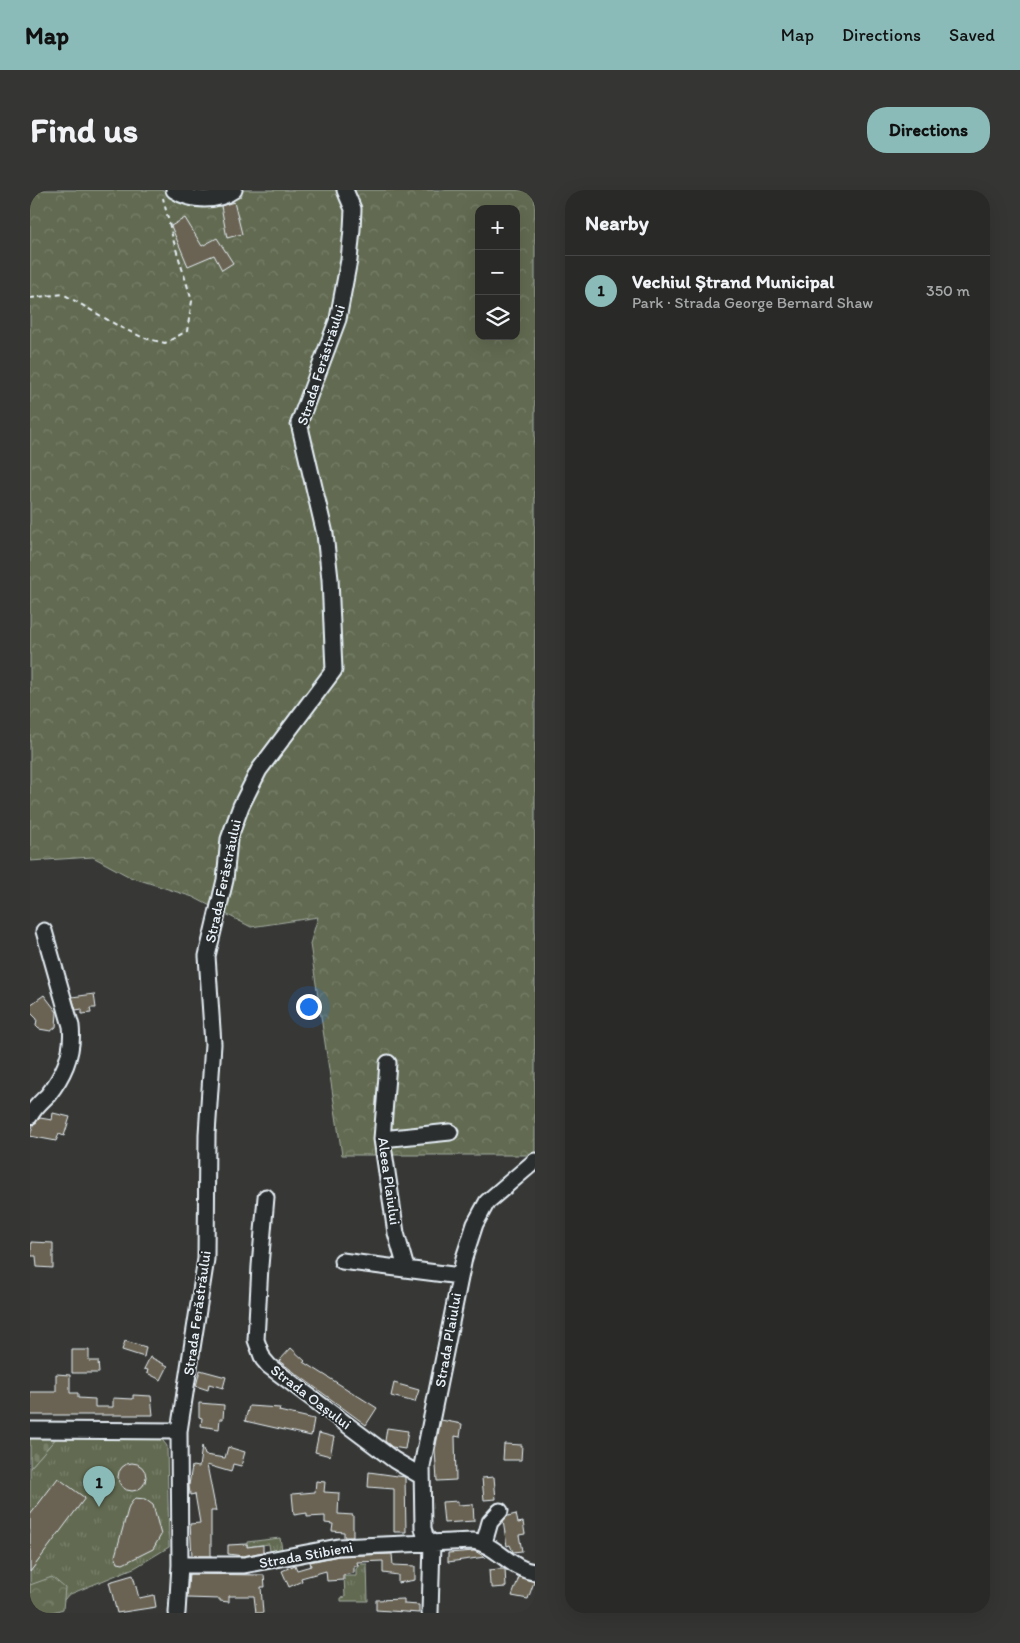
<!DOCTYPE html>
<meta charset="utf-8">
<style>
:root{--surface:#292a28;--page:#353634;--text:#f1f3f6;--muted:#a5a7a8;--line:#454645;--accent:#8bbbb9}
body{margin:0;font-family:Itim,sans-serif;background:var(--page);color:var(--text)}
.controls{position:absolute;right:15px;top:15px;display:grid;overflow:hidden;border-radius:10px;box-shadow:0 5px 20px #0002}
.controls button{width:45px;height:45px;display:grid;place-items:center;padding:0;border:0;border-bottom:1px solid var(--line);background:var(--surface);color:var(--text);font:25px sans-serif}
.you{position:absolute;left:278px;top:816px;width:18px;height:18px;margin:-12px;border:4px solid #fff;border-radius:50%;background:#1a73e8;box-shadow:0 0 0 8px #1a73e833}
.badge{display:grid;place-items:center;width:32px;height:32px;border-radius:50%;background:var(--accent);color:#111;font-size:16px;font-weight:700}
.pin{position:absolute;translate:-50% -41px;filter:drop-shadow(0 1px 2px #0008)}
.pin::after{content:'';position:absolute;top:26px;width:18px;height:15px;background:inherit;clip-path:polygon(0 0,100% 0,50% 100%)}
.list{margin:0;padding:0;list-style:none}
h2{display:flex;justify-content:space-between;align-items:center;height:65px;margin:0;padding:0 20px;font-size:21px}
h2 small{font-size:16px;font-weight:400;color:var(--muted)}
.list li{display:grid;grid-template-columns:32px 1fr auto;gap:15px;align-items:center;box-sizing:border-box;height:70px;padding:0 20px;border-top:1px solid var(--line)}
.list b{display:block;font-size:19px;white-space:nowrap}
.list p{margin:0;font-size:16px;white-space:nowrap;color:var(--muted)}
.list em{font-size:16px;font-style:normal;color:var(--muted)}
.icon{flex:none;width:28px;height:28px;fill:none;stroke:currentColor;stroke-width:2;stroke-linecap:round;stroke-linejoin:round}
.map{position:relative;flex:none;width:505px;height:1423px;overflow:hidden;border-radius:20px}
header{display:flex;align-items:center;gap:30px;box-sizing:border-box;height:70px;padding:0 25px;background:var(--accent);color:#111}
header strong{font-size:24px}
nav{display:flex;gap:28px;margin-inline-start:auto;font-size:18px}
.intro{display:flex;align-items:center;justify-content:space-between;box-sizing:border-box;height:120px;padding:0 30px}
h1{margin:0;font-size:35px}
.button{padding:12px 22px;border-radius:20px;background:var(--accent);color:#111;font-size:18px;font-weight:700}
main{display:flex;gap:30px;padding:0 30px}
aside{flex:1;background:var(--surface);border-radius:20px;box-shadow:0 5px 20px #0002}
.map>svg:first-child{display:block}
.grass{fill:url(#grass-tufts);stroke:#a5aea4}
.forest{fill:url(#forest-crowns);stroke:#a5aea4;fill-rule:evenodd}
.cemetery{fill:url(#cemetery-stones);stroke:#a5aea4}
.building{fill:#6a6352;stroke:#e8f1f8}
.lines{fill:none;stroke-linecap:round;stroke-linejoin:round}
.minor-casing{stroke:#e8f1f8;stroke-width:19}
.path{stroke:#e8f1f8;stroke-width:2;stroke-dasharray:5 4;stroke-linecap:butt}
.minor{stroke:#2a2d2e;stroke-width:15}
.labels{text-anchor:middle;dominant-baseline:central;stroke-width:4;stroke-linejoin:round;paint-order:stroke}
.street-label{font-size:15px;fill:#e8f1f8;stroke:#2a2d2e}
</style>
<header>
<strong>Map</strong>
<nav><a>Map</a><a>Directions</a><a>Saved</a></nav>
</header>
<div class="intro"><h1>Find us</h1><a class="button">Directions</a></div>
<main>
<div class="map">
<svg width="505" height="1423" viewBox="0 0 505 1423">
<defs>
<pattern id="grass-tufts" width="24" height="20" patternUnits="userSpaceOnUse" patternTransform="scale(1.25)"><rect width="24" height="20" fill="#626a51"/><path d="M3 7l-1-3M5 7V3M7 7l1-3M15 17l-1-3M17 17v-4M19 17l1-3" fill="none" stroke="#78806b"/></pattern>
<pattern id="forest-crowns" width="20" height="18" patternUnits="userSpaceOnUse" patternTransform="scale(1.25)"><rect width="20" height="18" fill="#626a51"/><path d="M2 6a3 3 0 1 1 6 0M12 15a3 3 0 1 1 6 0" fill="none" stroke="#78806b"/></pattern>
<pattern id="cemetery-stones" width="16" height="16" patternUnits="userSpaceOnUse" patternTransform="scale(1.25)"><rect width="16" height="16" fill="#626a51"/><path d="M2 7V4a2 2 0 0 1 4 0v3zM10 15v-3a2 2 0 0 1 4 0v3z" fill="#78806b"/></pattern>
</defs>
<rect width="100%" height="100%" fill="#373835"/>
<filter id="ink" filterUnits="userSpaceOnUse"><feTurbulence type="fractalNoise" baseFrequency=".02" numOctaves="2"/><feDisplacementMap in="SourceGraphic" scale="10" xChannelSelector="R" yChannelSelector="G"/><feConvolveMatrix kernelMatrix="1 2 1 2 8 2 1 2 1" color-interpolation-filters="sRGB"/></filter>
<g filter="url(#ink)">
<!-- grass -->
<path class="grass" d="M27 1247H130L137 1256 139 1357 106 1377 38 1405 24 1423H0V1278Z
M250 1348 253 1365 241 1367 239 1354 222 1356 220 1367H218L217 1352Z
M330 1374H337L338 1411H311V1408L315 1407 314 1386H326V1379Z"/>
<!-- forest -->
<path class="forest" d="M0 0H505V965H312L280 754 288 727 221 737 163 707 100 687 63 667 0 671ZM449 19H486V146H449Z
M22 1387 35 1398 33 1419 20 1423H0V1395Z"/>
<!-- cemetery -->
<path class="cemetery" d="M0 1246 27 1247 0 1278Z"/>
<!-- building -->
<path class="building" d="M204 12 212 44 197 48 191 16Z
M155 28 172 56 187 48 203 73 192 80 184 65 158 76 141 36Z
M64 804 66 818H60L61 823 52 824V819L46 820 42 807Z
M14 805 27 822 26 837 21 841 9 839 6 836 7 829 0 822V815Z
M23 923 40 927 34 946 29 944 26 951 0 946 3 935 10 928 22 930Z
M1 1052 23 1053V1078L7 1077 6 1066H1Z
M95 1151 116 1157 114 1167 92 1160Z
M261 1158 275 1171 274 1172 347 1218 336 1235 249 1171Z
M42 1160H59V1171H68L69 1183H42Z
M120 1167 138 1176 131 1190 117 1183 118 1180 114 1179Z
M170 1180 196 1187 193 1198 179 1194 178 1200 166 1196Z
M26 1184 40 1185V1203H48V1208L65 1209V1217H83V1208L103 1209V1205L121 1206 123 1225H0V1202H26Z
M364 1193 389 1200 385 1212 361 1206Z
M169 1213 194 1215 193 1229H190L189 1239 171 1236 172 1228 169 1227Z
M219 1216 250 1218 249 1221 284 1229 281 1246 215 1231Z
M411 1230 432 1234 430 1247 425 1246 426 1290 407 1291 405 1260Z
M357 1238 378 1241 375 1259 362 1257 355 1251Z
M289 1243 304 1247 300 1266 285 1262Z
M474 1254 492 1255 491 1270H473Z
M172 1256 175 1265 195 1268 198 1257 215 1262 211 1276 203 1274 201 1282 177 1275 186 1321H181V1366H162L160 1334 170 1333 165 1304 160 1305 159 1295 162 1276 169 1277Z
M88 1287a14 14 0 1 1 28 0a14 14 0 1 1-28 0Z
M339 1282 375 1287 376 1342H364V1299L338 1297Z
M464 1287 466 1309 454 1310 452 1288Z
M28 1288 55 1308 0 1382V1325Z
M286 1291 295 1292 294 1302 309 1303 308 1324 323 1325V1347H314V1342L302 1341 303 1334 295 1333V1326L277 1327V1323L264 1325 262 1304 285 1302Z
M105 1308 115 1309 123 1315 131 1345 123 1359 93 1374 88 1373 85 1366 99 1316Z
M428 1311V1315L443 1314 444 1331 414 1333 412 1312Z
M486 1324 488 1333 493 1332 495 1344 489 1345 492 1361 483 1362 480 1355 477 1356 473 1331 478 1326Z
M217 1354V1357L233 1355V1362L213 1366 198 1364V1355Z
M445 1361 455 1367 418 1372V1363Z
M362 1364 363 1375 385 1376V1390L368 1393V1385L353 1383V1371L327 1372 328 1376H324V1383L313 1385V1390L297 1391 296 1381 271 1388 272 1391 259 1397 252 1381 265 1375 267 1380 281 1376 280 1372 309 1366Z
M469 1379H475L476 1397 462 1398V1395H460L459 1380Z
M159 1384 234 1385 235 1397H231L233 1423H226L224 1406H199V1412L190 1411V1409L157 1408Z
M103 1385 109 1408 124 1405 126 1417 87 1423 79 1392Z
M489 1387 504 1392 498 1409 482 1406Z
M374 1409V1414L389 1415V1423L346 1420V1410Z"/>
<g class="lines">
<!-- minor casing -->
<g class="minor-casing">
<path id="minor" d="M144 0C162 12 187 12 204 0
M358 873 352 949 366 1043 376 1078
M0 926C4 918 11 912 18 905 34 885 44 862 41 836L14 741
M352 949 420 942
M236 1007 230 1076 226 1150 233 1169 239 1176 364 1270 391 1286
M312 1071 430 1086
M0 1240 149 1241
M402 1353 395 1346 393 1338 392 1276 434 1068 445 1034 457 1012 505 971
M454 1353 460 1332 470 1321
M150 1375H214L308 1357 443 1351C466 1354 481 1380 505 1382
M147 1423 150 1375 149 1241 176 1069 177 944 183 854 177 766 195 690 199 649 211 616 229 580 304 480 300 389 295 344 269 233 308 129 319 70 322 39 323 19 315 0
M400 1423 402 1353"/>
</g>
<!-- path -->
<path class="path" d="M0 108 33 104 90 137 114 148 135 153 157 141 162 111 143 49 133 8"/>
<!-- minor -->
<use href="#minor" class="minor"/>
</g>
</g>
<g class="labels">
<!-- street labels -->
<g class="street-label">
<text transform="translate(291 175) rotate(-72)">Strada Ferăstrăului</text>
<text transform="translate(193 691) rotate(-78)">Strada Ferăstrăului</text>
<text transform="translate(359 991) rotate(82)">Aleea Plaiului</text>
<text transform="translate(167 1123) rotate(-82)">Strada Ferăstrăului</text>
<text transform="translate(418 1150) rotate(-80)">Strada Plaiului</text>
<text transform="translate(281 1207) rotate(37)">Strada Oașului</text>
<text transform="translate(276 1365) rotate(-10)">Strada Stibieni</text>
</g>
</g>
</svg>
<div class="controls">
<button>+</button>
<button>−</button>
<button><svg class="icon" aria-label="layers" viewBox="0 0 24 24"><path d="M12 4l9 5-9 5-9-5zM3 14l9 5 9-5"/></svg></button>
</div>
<div class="you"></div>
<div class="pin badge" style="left:69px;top:1317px">1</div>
</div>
<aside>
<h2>Nearby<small></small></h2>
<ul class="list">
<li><span class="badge">1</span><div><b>Vechiul Ștrand Municipal</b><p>Park · Strada George Bernard Shaw</p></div><em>350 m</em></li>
</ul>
</aside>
</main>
